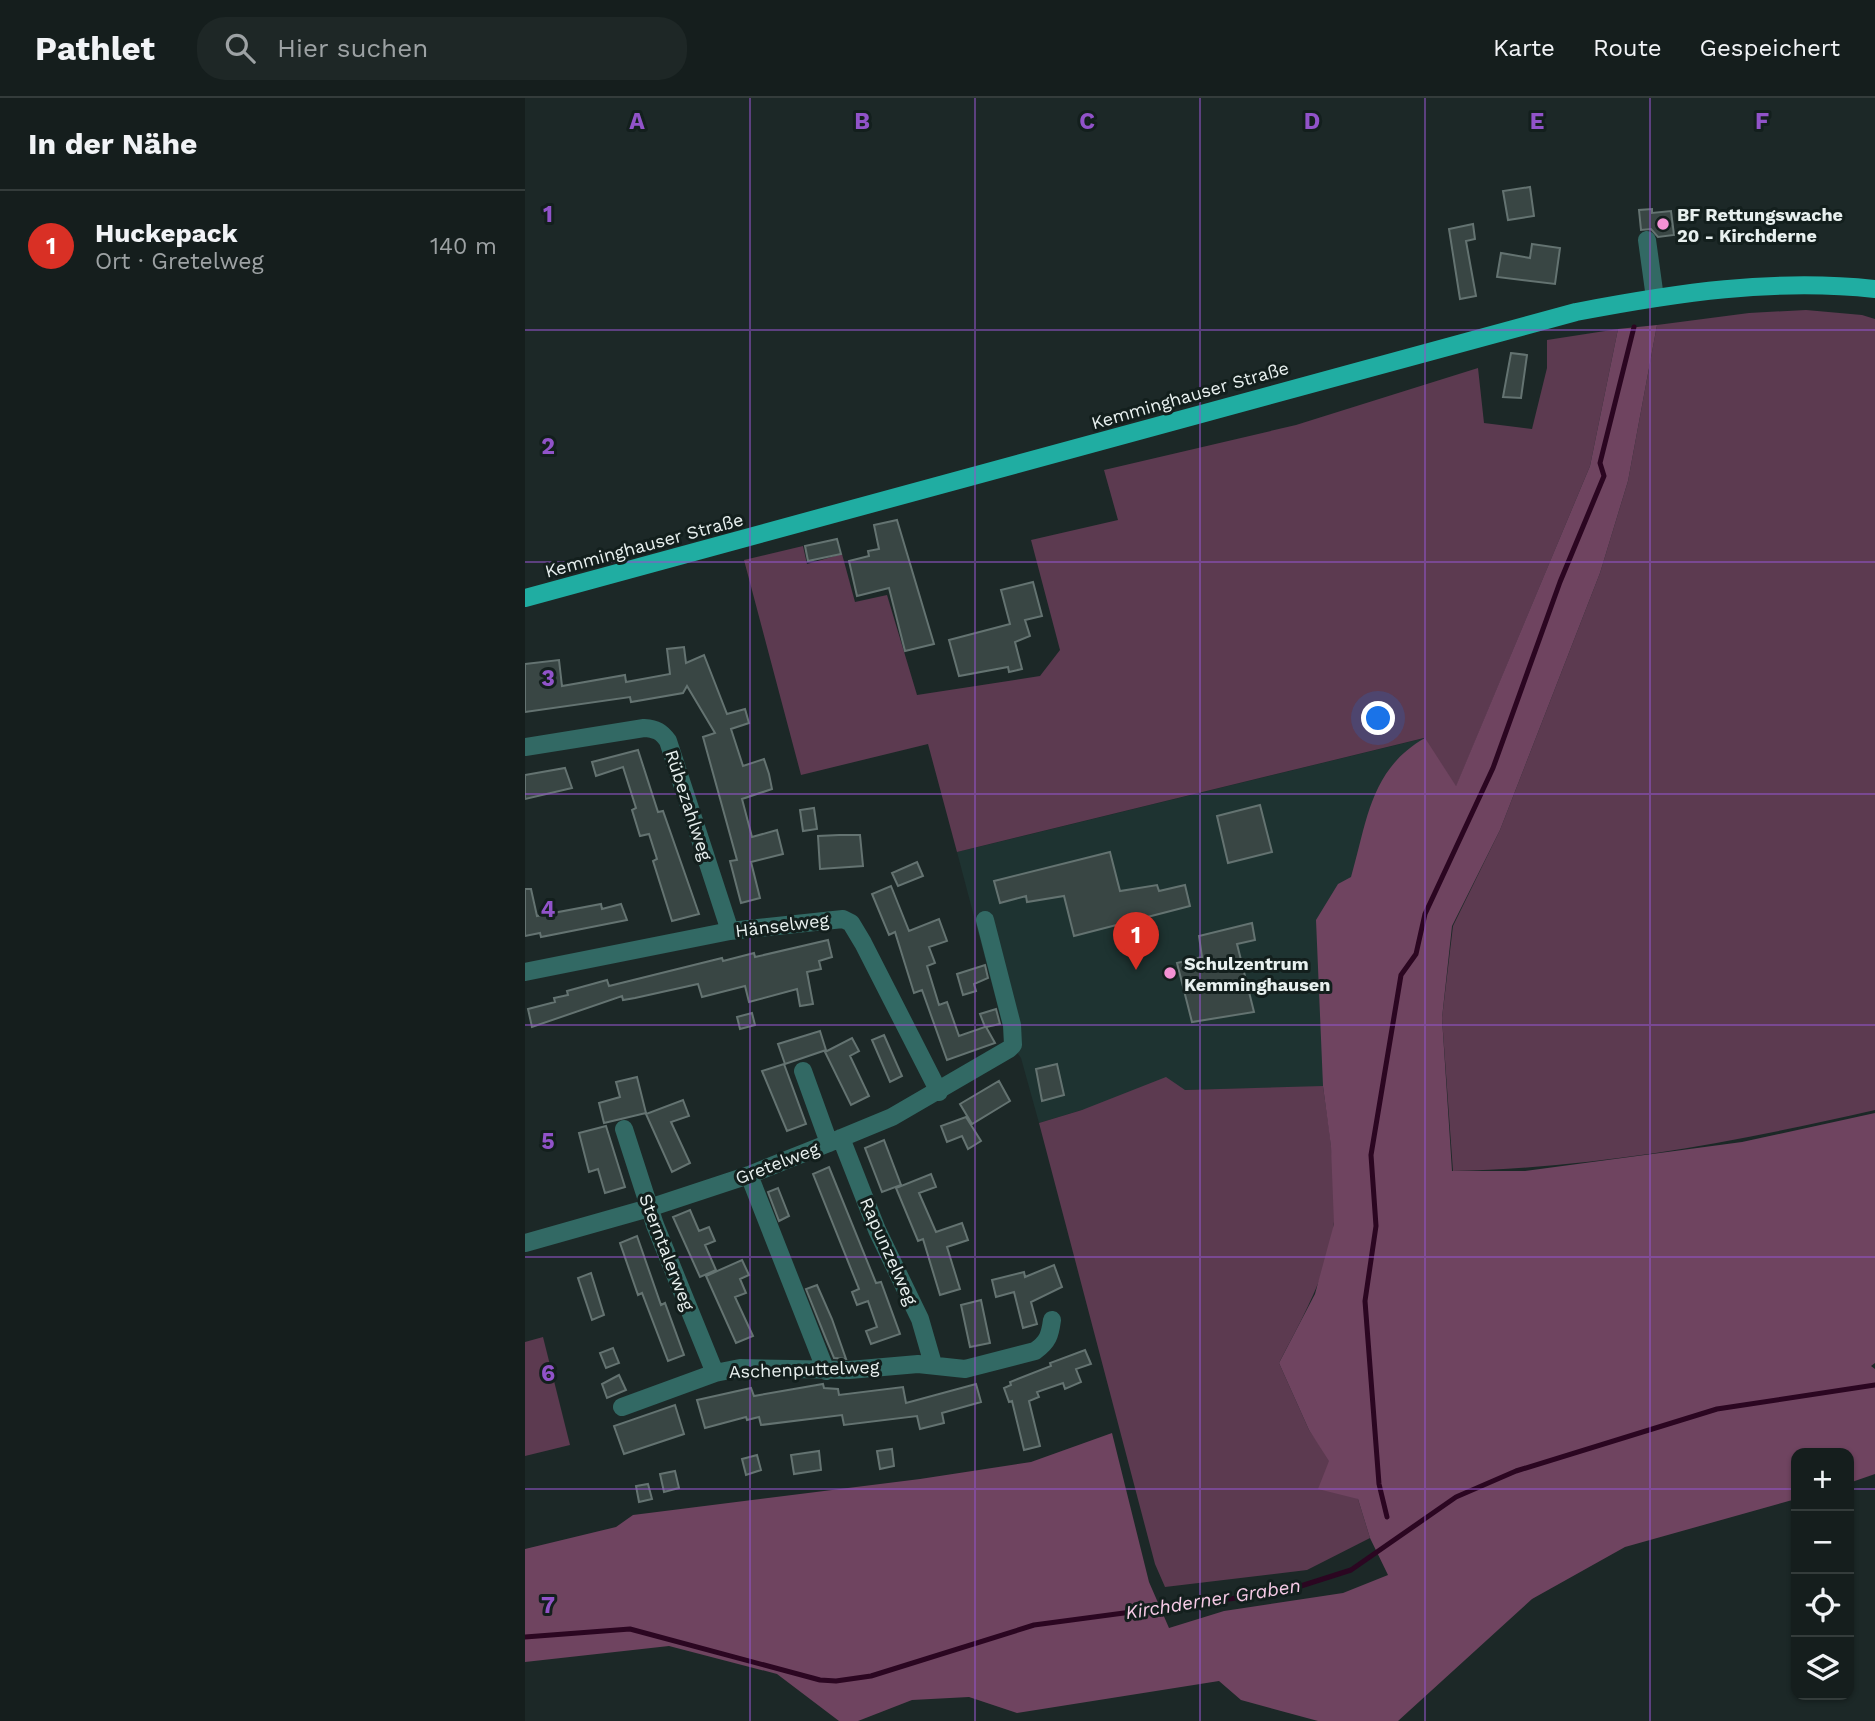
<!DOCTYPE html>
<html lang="de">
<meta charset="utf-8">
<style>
:root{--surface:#151e1d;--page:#1e2726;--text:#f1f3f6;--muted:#9da2a4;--line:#343c3b;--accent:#d93025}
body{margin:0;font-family:"Work Sans",sans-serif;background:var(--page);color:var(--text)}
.controls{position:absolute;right:21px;bottom:21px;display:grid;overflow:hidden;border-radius:14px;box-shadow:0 2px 5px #0004}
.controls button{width:63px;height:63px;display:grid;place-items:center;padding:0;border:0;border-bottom:2px solid var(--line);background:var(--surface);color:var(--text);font:35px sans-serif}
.you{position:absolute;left:854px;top:621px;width:24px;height:24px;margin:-18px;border:5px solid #fff;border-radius:50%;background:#1a73e8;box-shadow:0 0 0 10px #1a73e833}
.badge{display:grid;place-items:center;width:46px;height:46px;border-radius:50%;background:var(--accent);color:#fff;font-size:23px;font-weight:700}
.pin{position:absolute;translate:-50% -58px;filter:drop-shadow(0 2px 4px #0008)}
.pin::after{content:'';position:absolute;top:37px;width:24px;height:21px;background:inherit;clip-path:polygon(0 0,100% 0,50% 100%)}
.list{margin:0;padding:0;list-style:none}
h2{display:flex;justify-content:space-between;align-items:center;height:91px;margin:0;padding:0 28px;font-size:30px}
h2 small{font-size:23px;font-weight:400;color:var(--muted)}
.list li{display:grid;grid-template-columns:46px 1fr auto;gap:21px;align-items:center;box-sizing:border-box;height:112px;padding:0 28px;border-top:2px solid var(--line)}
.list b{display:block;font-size:26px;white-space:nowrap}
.list p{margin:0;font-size:23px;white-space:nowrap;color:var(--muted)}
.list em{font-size:23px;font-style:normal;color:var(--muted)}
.icon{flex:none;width:38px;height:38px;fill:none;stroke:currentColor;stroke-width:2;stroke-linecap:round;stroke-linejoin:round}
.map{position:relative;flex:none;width:1350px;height:1623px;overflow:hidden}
header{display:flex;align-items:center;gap:42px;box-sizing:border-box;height:98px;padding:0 35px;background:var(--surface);border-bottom:2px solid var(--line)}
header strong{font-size:33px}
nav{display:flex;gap:38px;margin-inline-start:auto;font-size:24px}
.search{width:490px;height:63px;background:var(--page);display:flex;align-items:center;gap:18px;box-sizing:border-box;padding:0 24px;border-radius:28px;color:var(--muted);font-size:26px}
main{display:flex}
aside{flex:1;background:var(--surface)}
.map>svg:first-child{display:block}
.built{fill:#1e3331}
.green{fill:#5c3a50}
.forest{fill:#6f4460}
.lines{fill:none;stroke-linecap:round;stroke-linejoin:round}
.stream{stroke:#2b0621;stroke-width:5}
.building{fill:#394644;stroke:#647371;stroke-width:2}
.minor{stroke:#326964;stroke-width:18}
.major{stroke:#20ada2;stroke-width:18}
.grid{fill:none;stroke:#9153c9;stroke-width:2;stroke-opacity:0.55}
.poi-dot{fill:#f491d4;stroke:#131f1d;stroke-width:2.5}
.labels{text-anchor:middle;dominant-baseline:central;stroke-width:6;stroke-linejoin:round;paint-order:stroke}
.poi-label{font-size:18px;font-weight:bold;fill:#e8f0ef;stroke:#131f1d;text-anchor:start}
.street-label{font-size:18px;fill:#e8f0ef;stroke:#131f1d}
.water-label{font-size:19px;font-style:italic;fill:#f7cbe7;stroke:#131f1d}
.grid-label{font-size:23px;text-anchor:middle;font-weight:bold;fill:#9153c9;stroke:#131f1d;stroke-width:6;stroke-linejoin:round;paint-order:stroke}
</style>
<header>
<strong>Pathlet</strong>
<div class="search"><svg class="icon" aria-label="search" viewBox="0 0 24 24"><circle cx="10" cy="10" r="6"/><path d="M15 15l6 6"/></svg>Hier suchen</div>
<nav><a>Karte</a><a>Route</a><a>Gespeichert</a></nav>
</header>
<main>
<aside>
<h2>In der Nähe<small></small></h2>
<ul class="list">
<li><span class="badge">1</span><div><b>Huckepack</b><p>Ort · Gretelweg</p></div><em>140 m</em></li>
</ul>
</aside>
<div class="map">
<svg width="1350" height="1623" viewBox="0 0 1350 1623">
<rect width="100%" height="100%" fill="#1c2827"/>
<!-- built -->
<path class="built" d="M900 640 823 988 660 992 557 1012 514 1025 496 960 481 940 432 754Z"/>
<!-- green -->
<path class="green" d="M1281 212 1337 217 1350 221V1012C1211 1044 1071 1070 928 1073L917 920 928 828 975 732 1075 475 1103 383 1132 227 1224 215Z
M1093 231 1065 368 931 689 899 640 432 754 403 646 276 677 219 462 278 448 282 466 317 456 330 504 362 497 392 597 515 578 535 552 506 442 593 422 579 372 771 327 953 270 959 325 1007 331 1022 270V242Z
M641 979 660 992 798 988C804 1032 812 1079 809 1124 806 1171 775 1224 754 1265L784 1332 833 1401 845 1440 782 1472 640 1489 630 1466 514 1025 557 1012Z
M18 1239 45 1347 0 1358V1244Z"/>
<!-- forest -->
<path class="forest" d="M1132 227 1103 383 1075 475 975 732 927 828 917 920 927 1073H1000L1217 1044 1350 1015V1265L1346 1268 1350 1271V1376L1324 1385V1355H1271V1401L1100 1449 1007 1501 873 1623H793L716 1602 694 1583 492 1615 444 1599 387 1602 333 1623H314L252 1576 144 1548 0 1564V1451L91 1429 108 1417 395 1381 506 1364 587 1335 624 1484 644 1530 699 1513 818 1495 863 1477 845 1440 833 1401 793 1391 804 1363 784 1332 754 1265 790 1196 809 1126 806 1049 798 988 791 822 813 786 826 779C842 724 845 671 900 640L931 688 1065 368 1093 231Z"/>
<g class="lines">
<!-- stream -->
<path class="stream" d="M862 1419 854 1386 840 1203 851 1128 846 1057 876 877 891 856 900 816 968 670 1035 484 1079 378 1075 365 1109 229
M0 1539 105 1531 295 1582 311 1583 346 1578 509 1527 757 1494 826 1472 931 1399 991 1373 1192 1311 1350 1287"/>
</g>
<!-- building -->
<path class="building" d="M1005 89 1009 118 983 122 978 93Z
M1127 111V115L1146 113 1149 137 1133 139 1126 131 1116 132 1114 112Z
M948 126 950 141 941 143 951 198 935 201 924 131Z
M1007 146 1035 150 1030 186 972 179 976 155 1005 160Z
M986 255 1002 257 996 300 978 299Z
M372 422 409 546 380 553 364 490 332 498 324 463 344 458 343 453 354 451 349 427Z
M312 441 316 456 283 463 280 448Z
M508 484 517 518 500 522 505 538 490 544 497 571 484 574 483 569 434 578 424 542 485 526 476 492Z
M159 549 161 565 179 557 202 616 220 611 224 625 206 631 218 668 239 661 244 676 247 691 217 701 227 739 252 732 258 756 226 764 235 800 216 805 205 763 212 762 178 639 190 635 162 588 158 595 106 604 105 599 0 614V566L34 562 37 588 100 577 101 584 145 576 142 551Z
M113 652 133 714 138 713 174 816 147 823 128 763 132 761 124 736 115 738 107 712 111 710 98 669 71 678 67 664Z
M40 670 47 690 0 701V677Z
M735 707 747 754 703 765 692 718Z
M289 710 292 731 278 733 275 712Z
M314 737H335L338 768 295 771 293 738Z
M585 754 595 793 632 787 634 793 660 787 665 808 549 838 539 798 502 804 501 798 475 805 469 783Z
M392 764 398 778 373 788 367 775Z
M366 788 384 833 414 821 422 843 404 849 410 865 402 868 414 907 422 904 434 938 460 929 455 916 471 911 475 926 461 929 470 945 422 962 397 892 389 895 370 834 364 837 347 796Z
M0 791H6L12 818 76 806 77 811 96 806 102 822 16 839 15 835 0 838Z
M727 825 730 842 712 846 729 914 667 924 652 865 677 859 674 838Z
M303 842 307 859 294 863 296 871 282 874 288 906 275 908 272 891 224 904 220 888 177 899 173 886 110 900 98 902 97 898 7 929 3 911 30 904 29 900 43 897 42 893 82 882 84 888 197 860 198 863 229 855 230 859Z
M460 867 463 880 449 886 451 893 438 897 432 876Z
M227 915 230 927 215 931 212 919Z
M295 933 301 952 260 966 253 946Z
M359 937 377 978 365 984 347 942Z
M327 940 334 953 325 958 344 998 326 1007 300 954Z
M259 966 281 1026 262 1033 237 973Z
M532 966 539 997 517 1003 511 971Z
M112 979 121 1015 79 1025 74 1005 95 999 91 984Z
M474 983 485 1003 447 1026 435 1006Z
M158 1002 164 1018 146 1024 165 1065 147 1074 121 1016Z
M441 1019 456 1043 443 1051 437 1038 422 1044 416 1028Z
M81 1028 100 1089 80 1095 73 1071 64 1074 54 1035Z
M359 1042 376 1087 357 1094 340 1050Z
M304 1069 351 1185 356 1184 375 1236 346 1246 341 1233 352 1229 343 1203 332 1207 327 1194 334 1191 288 1076Z
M406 1076 411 1089 394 1095 411 1134 437 1125 443 1142 422 1149 435 1191 415 1197 398 1141 393 1143 371 1090Z
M253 1090 264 1118 254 1123 243 1094Z
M165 1112 174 1133 184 1129 190 1143 180 1147 191 1172 175 1179 148 1119Z
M112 1138 136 1207 140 1205 159 1257 143 1263 117 1195 113 1197 95 1145Z
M217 1162 224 1177 215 1181 221 1195 210 1199 228 1238 211 1245 181 1178Z
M529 1167 537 1189 506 1204 512 1226 498 1230 489 1194 471 1199 467 1182 499 1174 500 1179Z
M66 1175 79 1217 67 1222 53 1180Z
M292 1187 307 1221 321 1261 309 1260 301 1241 281 1191Z
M456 1202 465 1245 445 1249 436 1207Z
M88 1250 94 1265 81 1270 75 1255Z
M560 1252 566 1266 551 1271 556 1284 540 1291 538 1285 512 1294 514 1299 504 1303 515 1348 499 1352 487 1303 484 1304 479 1290 486 1287 485 1284 526 1268 525 1265Z
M94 1277 101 1292 82 1300 77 1286Z
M298 1286 299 1290 313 1291 314 1297 378 1289 381 1305 451 1286 456 1304 417 1315 419 1325 395 1331 392 1318 319 1327 317 1317 236 1327 234 1319 222 1322 221 1319 180 1330 172 1302 226 1290 229 1298Z
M150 1307 159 1336 99 1356 89 1328Z
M367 1351 369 1368 355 1371 352 1353Z
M294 1353 296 1372 269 1376 266 1357Z
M232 1357 236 1372 221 1377 217 1361Z
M150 1373 154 1390 139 1394 135 1376Z
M123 1386 127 1401 114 1404 111 1388Z"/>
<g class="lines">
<!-- minor -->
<path class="minor" d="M1122 142 1130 200
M0 649 119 630C131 631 136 633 143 643L205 833
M0 874 205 833 318 821 326 825 338 845 414 994
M278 973 304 1045
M99 1031 130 1127 190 1275
M316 1040 352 1132 395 1221 408 1266
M224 1077 301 1273
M0 1145 124 1110 224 1077 304 1045 367 1019 484 951 488 947 487 927 460 822
M97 1309 190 1275 215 1270 324 1272 393 1266 440 1271 510 1253C523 1244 525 1237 527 1222"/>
<!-- major -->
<path class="major" d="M0 500 1051 214C1150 195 1249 180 1350 191"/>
</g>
<!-- grid -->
<path class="grid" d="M225 0V1623M450 0V1623M675 0V1623M900 0V1623M1125 0V1623M0 232H1350M0 464H1350M0 696H1350M0 927H1350M0 1159H1350M0 1391H1271M1324 1391H1350"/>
<!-- markers -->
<g class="poi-dot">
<circle cx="1138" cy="126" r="7"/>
<circle cx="645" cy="875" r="7"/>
</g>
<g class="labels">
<!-- poi labels -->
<g class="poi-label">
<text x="1152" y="116">BF Rettungswache<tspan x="1152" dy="21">20 - Kirchderne</tspan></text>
<text x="659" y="865">Schulzentrum<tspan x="659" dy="21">Kemminghausen</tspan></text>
</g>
<!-- street labels -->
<g class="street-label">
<text transform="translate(665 297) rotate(-16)">Kemminghauser Straße</text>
<text transform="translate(119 447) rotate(-15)">Kemminghauser Straße</text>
<text transform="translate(164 707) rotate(72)">Rübezahlweg</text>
<text transform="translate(257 827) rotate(-7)">Hänselweg</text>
<text transform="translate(252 1065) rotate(-21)">Gretelweg</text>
<text transform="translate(364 1153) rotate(66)">Rapunzelweg</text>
<text transform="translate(142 1154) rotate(69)">Sterntalerweg</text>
<text transform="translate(279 1271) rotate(-2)">Aschenputtelweg</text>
</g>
<!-- water labels -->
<g class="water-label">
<text transform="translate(688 1501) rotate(-9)">Kirchderner Graben</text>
</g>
</g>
<g class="grid-label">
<text x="112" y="31">A</text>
<text x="337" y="31">B</text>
<text x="562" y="31">C</text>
<text x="787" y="31">D</text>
<text x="1012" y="31">E</text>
<text x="1237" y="31">F</text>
<text x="23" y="124">1</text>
<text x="23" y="356">2</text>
<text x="23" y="588">3</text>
<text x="23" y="819">4</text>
<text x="23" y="1051">5</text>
<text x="23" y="1283">6</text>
<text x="23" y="1515">7</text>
</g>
</svg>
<div class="controls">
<button>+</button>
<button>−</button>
<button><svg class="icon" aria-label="locate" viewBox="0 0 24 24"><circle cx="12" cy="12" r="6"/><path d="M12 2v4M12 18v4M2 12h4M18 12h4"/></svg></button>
<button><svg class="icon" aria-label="layers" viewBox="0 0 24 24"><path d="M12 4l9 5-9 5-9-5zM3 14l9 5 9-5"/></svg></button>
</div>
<div class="you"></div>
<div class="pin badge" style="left:611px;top:872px">1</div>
</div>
</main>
